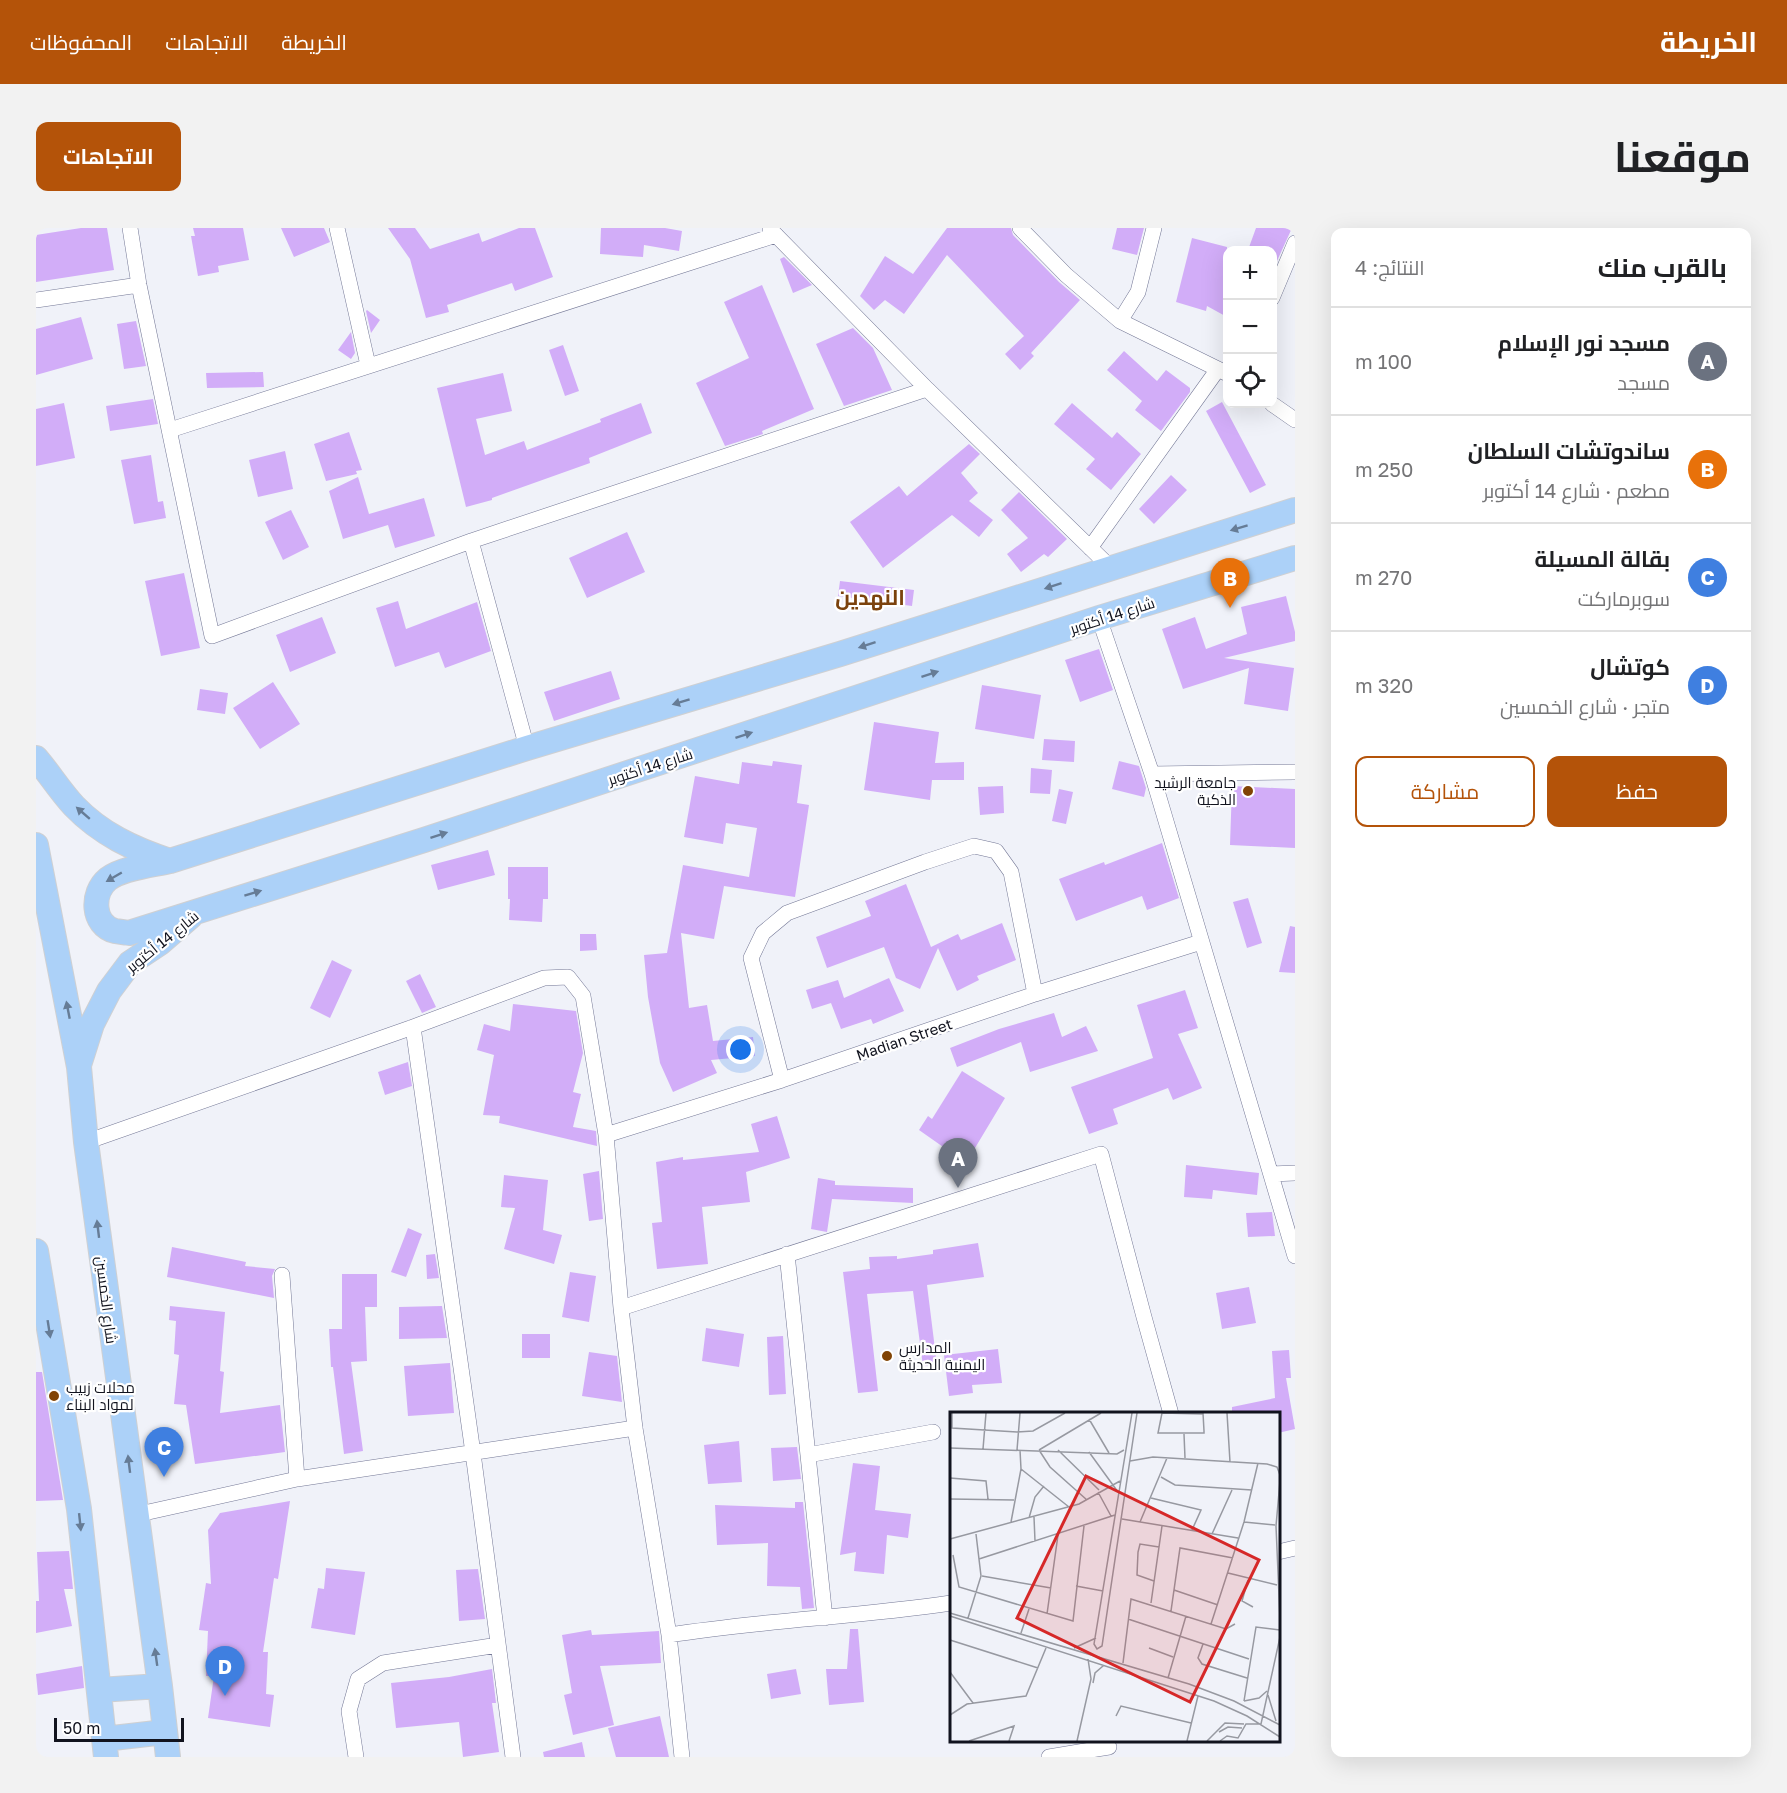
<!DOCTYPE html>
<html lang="ar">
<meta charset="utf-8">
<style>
:root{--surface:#fff;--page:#f2f2f2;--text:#202124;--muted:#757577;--line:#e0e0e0;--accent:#b45309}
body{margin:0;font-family:"Golos Text",Cairo,sans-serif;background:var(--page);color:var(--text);direction:rtl}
.controls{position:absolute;right:18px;top:18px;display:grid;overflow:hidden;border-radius:12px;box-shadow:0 6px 24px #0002}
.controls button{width:54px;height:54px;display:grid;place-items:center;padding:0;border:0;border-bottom:2px solid var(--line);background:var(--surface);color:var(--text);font:30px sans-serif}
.scale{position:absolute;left:18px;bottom:15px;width:130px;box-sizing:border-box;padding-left:6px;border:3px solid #11131e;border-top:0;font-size:16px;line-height:21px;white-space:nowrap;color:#11131e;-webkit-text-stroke:4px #fff;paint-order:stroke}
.you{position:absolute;left:705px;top:822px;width:21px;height:21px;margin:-15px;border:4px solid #fff;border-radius:50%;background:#1a73e8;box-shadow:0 0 0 9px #1a73e833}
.badge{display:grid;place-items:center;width:39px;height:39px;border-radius:50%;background:var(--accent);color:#fff;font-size:20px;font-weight:700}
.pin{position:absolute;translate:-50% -50px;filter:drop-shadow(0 2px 3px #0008)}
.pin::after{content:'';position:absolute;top:32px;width:21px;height:18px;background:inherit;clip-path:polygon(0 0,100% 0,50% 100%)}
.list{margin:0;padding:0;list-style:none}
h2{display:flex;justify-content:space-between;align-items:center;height:78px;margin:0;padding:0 24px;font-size:26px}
h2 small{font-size:20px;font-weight:400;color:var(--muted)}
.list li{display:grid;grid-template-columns:39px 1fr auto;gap:18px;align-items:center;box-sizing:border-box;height:108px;padding:0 24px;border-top:2px solid var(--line)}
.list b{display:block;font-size:22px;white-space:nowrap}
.list p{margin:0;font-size:20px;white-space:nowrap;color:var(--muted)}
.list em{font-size:20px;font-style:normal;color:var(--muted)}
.actions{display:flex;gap:12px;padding:18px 24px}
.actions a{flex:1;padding:14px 0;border:2px solid var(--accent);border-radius:12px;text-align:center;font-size:21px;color:var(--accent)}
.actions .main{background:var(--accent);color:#fff}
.icon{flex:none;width:33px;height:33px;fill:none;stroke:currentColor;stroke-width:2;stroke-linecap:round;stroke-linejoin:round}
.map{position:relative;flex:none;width:1259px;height:1529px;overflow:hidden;direction:ltr;border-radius:12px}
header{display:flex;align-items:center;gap:36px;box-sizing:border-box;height:84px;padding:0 30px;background:var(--accent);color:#fff}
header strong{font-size:28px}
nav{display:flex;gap:33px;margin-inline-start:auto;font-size:21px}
.intro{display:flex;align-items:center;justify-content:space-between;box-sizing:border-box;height:144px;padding:0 36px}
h1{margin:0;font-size:42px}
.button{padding:15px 27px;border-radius:12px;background:var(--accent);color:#fff;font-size:21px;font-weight:700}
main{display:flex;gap:36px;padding:0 36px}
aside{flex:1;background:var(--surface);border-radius:12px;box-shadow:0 6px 24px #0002}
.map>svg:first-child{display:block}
.building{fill:#d2adf8}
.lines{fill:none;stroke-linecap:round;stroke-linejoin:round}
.minor-casing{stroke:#747896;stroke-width:16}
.primary-casing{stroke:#cfd0d2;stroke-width:26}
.minor{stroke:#fff;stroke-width:15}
.primary{stroke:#acd1f8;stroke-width:24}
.oneway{fill:#667c96}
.poi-dot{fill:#814304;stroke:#fff;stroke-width:2}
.labels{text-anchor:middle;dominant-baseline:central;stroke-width:4.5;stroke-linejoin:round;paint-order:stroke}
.street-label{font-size:15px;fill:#11131e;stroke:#fff}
.poi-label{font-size:15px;fill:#11131e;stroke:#fff;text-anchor:start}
.district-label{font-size:21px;font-weight:bold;fill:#7b420d;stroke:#fff}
.inset-road{fill:none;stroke:#9799a1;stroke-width:1.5}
.view{fill:#d62828;fill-opacity:0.15;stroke:#d62828;stroke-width:3}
.inset-edge{fill:none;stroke:#11131e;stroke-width:3}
</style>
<header>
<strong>الخريطة</strong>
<nav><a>الخريطة</a><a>الاتجاهات</a><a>المحفوظات</a></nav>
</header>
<div class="intro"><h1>موقعنا</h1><a class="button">الاتجاهات</a></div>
<main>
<aside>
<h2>بالقرب منك<small>النتائج: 4</small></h2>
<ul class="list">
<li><span class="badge" style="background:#6b7280">A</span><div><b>مسجد نور الإسلام</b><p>مسجد</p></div><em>100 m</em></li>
<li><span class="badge" style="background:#e8710a">B</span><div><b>ساندوتشات السلطان</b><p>مطعم · شارع 14 أكتوبر</p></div><em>250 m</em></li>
<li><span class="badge" style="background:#3f7fe0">C</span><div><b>بقالة المسيلة</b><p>سوبرماركت</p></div><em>270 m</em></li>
<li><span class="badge" style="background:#3f7fe0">D</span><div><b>كوتشال</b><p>متجر · شارع الخمسين</p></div><em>320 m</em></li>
</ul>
<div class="actions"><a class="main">حفظ</a><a>مشاركة</a></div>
</aside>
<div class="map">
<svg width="1259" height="1529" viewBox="0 0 1259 1529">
<rect width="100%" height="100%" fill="#f0f2f9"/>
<!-- building -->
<path class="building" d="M45 0H71L78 42 0 54V7Z
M157 0H207L213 32 182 38 183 44 162 48 155 8H159Z
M245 0H288L294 14 258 29Z
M352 0H379L394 21 443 5 446 14 483 0H499L517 49 479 63 476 55 411 77 413 84 390 90 374 31Z
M565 0H629L646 3 643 23 608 17 607 29 564 26Z
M911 0H975L977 7 1023 54 1044 72 995 125 998 128 984 142 969 126 988 108 911 27 868 86 849 72 838 82 824 68 849 28 877 46Z
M1081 0H1108L1101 27 1076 21Z
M1220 0H1256L1236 44V22H1212Z
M1156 10 1191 19V89L1171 78 1170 83 1140 74Z
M748 29 776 57 757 65 744 31Z
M726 57 778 181 726 203 727 206 689 218 660 155 713 130 688 74Z
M331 82 344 92 335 105 330 83Z
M45 89 57 131 0 147V101Z
M100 93 110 138 88 141 81 96Z
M817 100 837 120 856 162 808 178 780 116Z
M315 104 319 125 315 131 302 122Z
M527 117 543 163 529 168 513 122Z
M1088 123 1121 153 1130 142 1154 160V164L1125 203 1099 182 1106 173 1071 142Z
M227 144 228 159 171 160 170 145Z
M467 145 476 183 440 191 449 227 488 213 491 222 565 194 564 191 605 175 616 205 553 230 554 235 456 270V272L430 279 401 160Z
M117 171 122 196 74 203 70 178Z
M1186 174 1230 257 1214 265 1170 183Z
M28 175 39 230 0 238V181Z
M1036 175 1076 210 1081 204 1105 226 1075 262 1050 241 1059 231 1018 196Z
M313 204 326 242 320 243 321 246 290 253 278 216Z
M933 216 944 226 925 245 942 265 933 273 957 292 943 309 916 287 847 340 814 294 863 258 871 268Z
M249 223 257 261 222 269 213 232Z
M115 227 122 274 127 273 130 290 98 296 85 232Z
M1135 247 1151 262 1118 296 1103 281Z
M322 249 333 286 388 270 399 308 359 320 352 297 307 311 293 263Z
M983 264 1031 311 1012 329 1008 326 985 344 971 326 992 310 965 282Z
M255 282 273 319 247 332 229 294Z
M591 304 609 344 551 370 533 330Z
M148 345 164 420 125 428 109 353Z
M804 353 878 362 876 378 802 368Z
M1250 368 1259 404V413L1188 430 1258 440 1252 483 1208 476 1213 440 1147 461 1126 401 1159 389 1170 421 1211 406 1205 379Z
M362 373 370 401 441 374 455 423 409 440 403 424 359 439 340 380Z
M286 389 300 425 254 444 240 407Z
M1063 421 1077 462 1044 474 1029 432Z
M575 443 584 471 518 493 508 464Z
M237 454 264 496 224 521 197 480Z
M946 457 1005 467 998 511 939 501Z
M164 461 192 465 189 486 161 482Z
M838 494 903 504 899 535 928 534V552H896L894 572 828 562Z
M1008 511 1039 513 1038 534 1006 532Z
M737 533 766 537 761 575 773 577 759 669 688 658 678 711 645 705 653 780 671 777 677 813 717 809 719 828 675 832 681 845 637 864 624 835 612 769 608 727 631 725 647 637 713 649 721 600 690 595 687 616 648 609 659 548 703 556 706 534 736 538Z
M1083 533 1103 538 1110 560 1108 569 1076 561Z
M995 540 1016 542 1014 566 994 565Z
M967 558 968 585 944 587 942 559Z
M1196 558 1259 561V620L1194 617Z
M1023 561 1037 564 1030 596 1016 593Z
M1126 615 1143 670 1111 682 1106 668 1040 693 1023 651 1068 634 1069 637Z
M452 622 459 647 402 662 395 637Z
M472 639H512V671H507L506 694 473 692 474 671H472Z
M870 656 895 719 922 706 925 712 966 695 980 732 941 748 943 752 921 763 902 720 884 761 860 750 848 719 791 740 780 709 835 688 829 673Z
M1212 670 1226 715 1211 720 1197 674Z
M1254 698 1259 699V745L1243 744Z
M544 706H560L561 722 544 723Z
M296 732 316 742 294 790 274 780Z
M384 746 400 779 386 785 370 753Z
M853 750 868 783 837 796 835 791 805 801 795 775 776 781 770 762 802 752 808 770Z
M1149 762 1162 800 1142 806 1166 860 1137 872 1132 860 1077 881 1082 896 1053 906 1035 859 1117 830 1101 777Z
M477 776 540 783 547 825 537 864 545 866 537 899 560 903 561 918 463 895 464 888 447 887 458 827 441 822 448 796 474 803Z
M1018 785 1026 809 1050 798 1062 823 994 844 985 814 921 839 914 820 963 801Z
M372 834 376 858 349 867 342 844Z
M926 843 969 870 930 935 883 902 892 888 896 891Z
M741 888 754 930 710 944 714 974 666 979 672 1036 621 1041 616 995 626 994 620 934 647 929V932L723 924 715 896Z
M1150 937 1223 945 1221 967 1177 962 1176 971 1148 969Z
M563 943 567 991 553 993 547 946Z
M468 947 512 952 507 1002 526 1007 518 1036 468 1021 479 980 465 979Z
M782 950 799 953V957L877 960V975L796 971 791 1004 775 1001Z
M1236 984 1239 1008 1212 1009 1210 985Z
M372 1000 386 1006 370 1049 355 1044Z
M942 1015 948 1049 891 1057 901 1137 887 1138 877 1063 831 1066 842 1163 822 1165 807 1044 834 1041 833 1029 861 1028V1031L897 1026V1022Z
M136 1019 210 1034 209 1038 239 1041 236 1048 238 1070 131 1049Z
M399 1026 403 1050 391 1051 390 1027Z
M534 1044 560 1048 553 1094 526 1089Z
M306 1046H341V1079H329L331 1133 315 1134 327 1223 308 1226 297 1139H295L293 1101H306Z
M1213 1059 1220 1095 1186 1101 1180 1065Z
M134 1078 189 1084 184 1143 188 1144 184 1185 244 1177 249 1224 159 1236 150 1177 138 1176 143 1127 138 1126 140 1093 133 1092Z
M406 1078 411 1110 363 1111V1079Z
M670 1100 708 1106 703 1139 666 1133Z
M486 1106H514V1130H486Z
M747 1108 750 1166 733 1167 731 1109Z
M962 1121 966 1155 936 1157 937 1165 913 1168 908 1127Z
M1253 1122 1255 1150H1250L1259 1201 1242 1205V1185H1196V1179L1239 1170 1236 1123Z
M553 1124 581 1128 586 1174 546 1168Z
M414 1135 418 1185 372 1188 368 1138Z
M0 1144H6L27 1272 0 1273Z
M703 1213 706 1254 672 1256 668 1217Z
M761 1219 765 1251 737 1253 735 1220Z
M817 1235 844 1238 839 1282 875 1286 872 1310 851 1307 848 1346 818 1343 820 1324 804 1327Z
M254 1273 242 1351 238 1350 227 1424H232L230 1466 238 1467 234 1499 172 1490 178 1448H170L172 1403 163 1402 170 1355 175 1356 172 1302 184 1285Z
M759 1274H767L778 1380 766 1381 764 1359 731 1358 732 1315 681 1317 679 1277 759 1280Z
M33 1323 37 1361H28L36 1398 0 1405V1373H3L1 1324Z
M290 1340 329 1344 319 1407 275 1400 282 1360 288 1361Z
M442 1341 449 1391 423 1393 420 1342Z
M814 1401H822L828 1474 793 1477 790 1441H811Z
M555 1402 556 1407 623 1403 625 1435 564 1438 578 1497 537 1507 528 1467 536 1465 526 1407Z
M46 1438 48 1460 2 1467 0 1446Z
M456 1441 460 1475H456L463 1524 427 1529 423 1494 360 1500 355 1455 413 1449Z
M760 1441 765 1466 735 1471 731 1446Z
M624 1488 633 1529H580L572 1500Z
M546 1514 549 1529H508L507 1524Z"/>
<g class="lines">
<!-- minor casing -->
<g class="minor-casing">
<path id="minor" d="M94 0 103 57 176 408 435 313 891 161
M301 0 332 137
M984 0 1030 47 1084 93 1192 146
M734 1 891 161 1074 339
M1236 70 1259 15
M0 72 103 57
M1084 93 1102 64 1118 0
M1236 176 1259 192
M134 202 740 7
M435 313 491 520
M1054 320 1182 141
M1063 390 1116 546 1259 1028
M1116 546 1259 544
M377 799 437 1225 477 1529
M746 852 715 730 727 705 751 685 889 634 938 618 960 623 975 644 999 766
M570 907 746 852 999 766 1165 714
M50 914 377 799 508 750 532 749 547 768 570 907 585 1080 599 1200 633 1407 646 1529
M1235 946 1259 945
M751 1026 789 1390
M246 1047 261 1251
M585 1080 1065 926 1108 1089 1135 1186
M772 1227 897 1204
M99 1287 261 1251 599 1200
M1242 1324 1259 1320
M633 1407C727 1392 822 1389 915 1375
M320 1529 313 1483 322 1451 347 1435 462 1417
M1013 1529 1073 1519"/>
</g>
<!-- primary casing -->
<g class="primary-casing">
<path id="primary" d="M1259 282 804 426 491 520 134 633C116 637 86 640 72 651 55 665 56 697 79 703 84 704 89 704 93 705L388 612 1063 390 1259 330
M0 530C13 545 24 563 38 578 65 606 97 621 134 633
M0 617 43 839 50 914 124 1458 132 1529
M43 837 56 796 73 763 94 735 124 715 154 689
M0 1023 43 1281 70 1529
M63 1462 124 1458
M68 1511 129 1504"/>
</g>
<!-- minor -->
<use href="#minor" class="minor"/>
<!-- primary -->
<use href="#primary" class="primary"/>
</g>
<!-- one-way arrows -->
<defs><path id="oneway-solid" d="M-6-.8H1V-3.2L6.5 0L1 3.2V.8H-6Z" transform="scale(1.5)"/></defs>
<g class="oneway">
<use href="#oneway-solid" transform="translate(1203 300) rotate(163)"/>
<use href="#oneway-solid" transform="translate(1017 358) rotate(162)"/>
<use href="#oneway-solid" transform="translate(831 417) rotate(162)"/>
<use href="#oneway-solid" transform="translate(894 446) rotate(-18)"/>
<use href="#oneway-solid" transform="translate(645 474) rotate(163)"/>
<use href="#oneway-solid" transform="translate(708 507) rotate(-18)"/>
<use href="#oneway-solid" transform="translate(47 585) rotate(-139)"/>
<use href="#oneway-solid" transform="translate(403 607) rotate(-18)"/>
<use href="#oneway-solid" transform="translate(78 649) rotate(150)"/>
<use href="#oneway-solid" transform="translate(217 665) rotate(-17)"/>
<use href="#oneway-solid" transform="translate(32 782) rotate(-101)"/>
<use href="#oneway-solid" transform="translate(62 1001) rotate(-97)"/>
<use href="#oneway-solid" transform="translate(13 1101) rotate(81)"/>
<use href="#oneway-solid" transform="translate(93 1236) rotate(-97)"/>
<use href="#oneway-solid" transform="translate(44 1294) rotate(84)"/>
<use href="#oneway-solid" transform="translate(120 1429) rotate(-98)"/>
</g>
<!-- markers -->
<g class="poi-dot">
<circle cx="1212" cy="563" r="6"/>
<circle cx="851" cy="1128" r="6"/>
<circle cx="18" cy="1168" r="6"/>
</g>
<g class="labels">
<!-- street labels -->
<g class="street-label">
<text transform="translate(1076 387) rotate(-18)">شارع 14 أكتوبر</text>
<text transform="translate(614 538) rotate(-18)">شارع 14 أكتوبر</text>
<text transform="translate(126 713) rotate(-39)">شارع 14 أكتوبر</text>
<text transform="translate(868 811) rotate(-19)">Madian Street</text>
<text transform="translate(71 1072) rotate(83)">شارع الخمسين</text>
</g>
<!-- poi labels -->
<g class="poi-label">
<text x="1200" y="554" text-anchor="end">جامعة الرشيد<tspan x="1200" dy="17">الذكية</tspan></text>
<text x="863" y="1119">المدارس<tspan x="863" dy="17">اليمنية الحديثة</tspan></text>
<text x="30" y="1159">محلات زبيب<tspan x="30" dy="17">لمواد البناء</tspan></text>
</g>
<!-- district labels -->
<g class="district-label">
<text x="834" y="369">النهدين</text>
</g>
</g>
<!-- overview -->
<g transform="translate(914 1184)">
<rect width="330" height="330" fill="#f0f2f9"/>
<path class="inset-road" d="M2 1V16L67 20 83 19 115 1M182 1 144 232 147 237 152 234 187 1M253 1 254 19V21H208L212 1 253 2M277 1 280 50M139 7 159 41M234 22 235 46M0 36 167 42 174 38M33 37 36 1M67 38 70 1M89 38 151 1M89 38 100 55 137 88M108 38 149 78M139 40 168 80M180 49 203 45 317 52 327 55 330 63M71 57 119 95M211 65 225 73 302 78M0 66 36 69 38 87M330 69 326 114 330 207M148 80 161 104M201 86 251 98 242 118M0 87 64 88M84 105 85 129M79 106 85 85 94 74M172 107 288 126M61 110 71 57 70 38M190 110 217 46M294 110 325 113M262 122 282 78M0 127 129 92 170 69M3 143 9 175 123 209 134 114M29 147 165 103M278 161 327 173M32 164 101 176M298 168 292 189 303 195M204 169 187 163 188 140 190 132 209 135M126 174 153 179M224 178 268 193M201 191 212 114M221 199 230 136 283 146M0 201 239 272 284 289 330 313M97 202 108 123M0 204 264 289 297 304 330 325M18 206 31 164 26 122M178 207 299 247M261 212 294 110 308 51M71 221 79 197M0 228 88 256M253 232 248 246 252 252 297 266M124 236 146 226M199 236 223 245M173 251 181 187 276 217 285 212M0 260 23 291M218 266 236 204M143 271 145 261 153 254M318 283 326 309M294 289 306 215 330 218M294 289 309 286 317 279M0 303 17 292 76 284 96 236M166 304 171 294 241 311M269 320 278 315 292 316M19 329 64 314 59 329M127 329 141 267 138 247M237 329 248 284M257 329 275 311 294 312M270 329 277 324 288 326 296 312H311L330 225"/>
<path class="view" d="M136 64 309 148 240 290 67 206Z"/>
<rect width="330" height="330" class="inset-edge"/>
</g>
</svg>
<div class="controls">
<button>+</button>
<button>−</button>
<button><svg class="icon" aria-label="locate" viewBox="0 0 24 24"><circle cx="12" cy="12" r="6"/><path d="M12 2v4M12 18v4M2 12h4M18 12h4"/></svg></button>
</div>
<div class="scale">50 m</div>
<div class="you"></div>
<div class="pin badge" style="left:922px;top:960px;background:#6b7280">A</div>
<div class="pin badge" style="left:1194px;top:380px;background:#e8710a">B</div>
<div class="pin badge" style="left:128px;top:1249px;background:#3f7fe0">C</div>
<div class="pin badge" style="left:189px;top:1468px;background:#3f7fe0">D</div>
</div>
</main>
